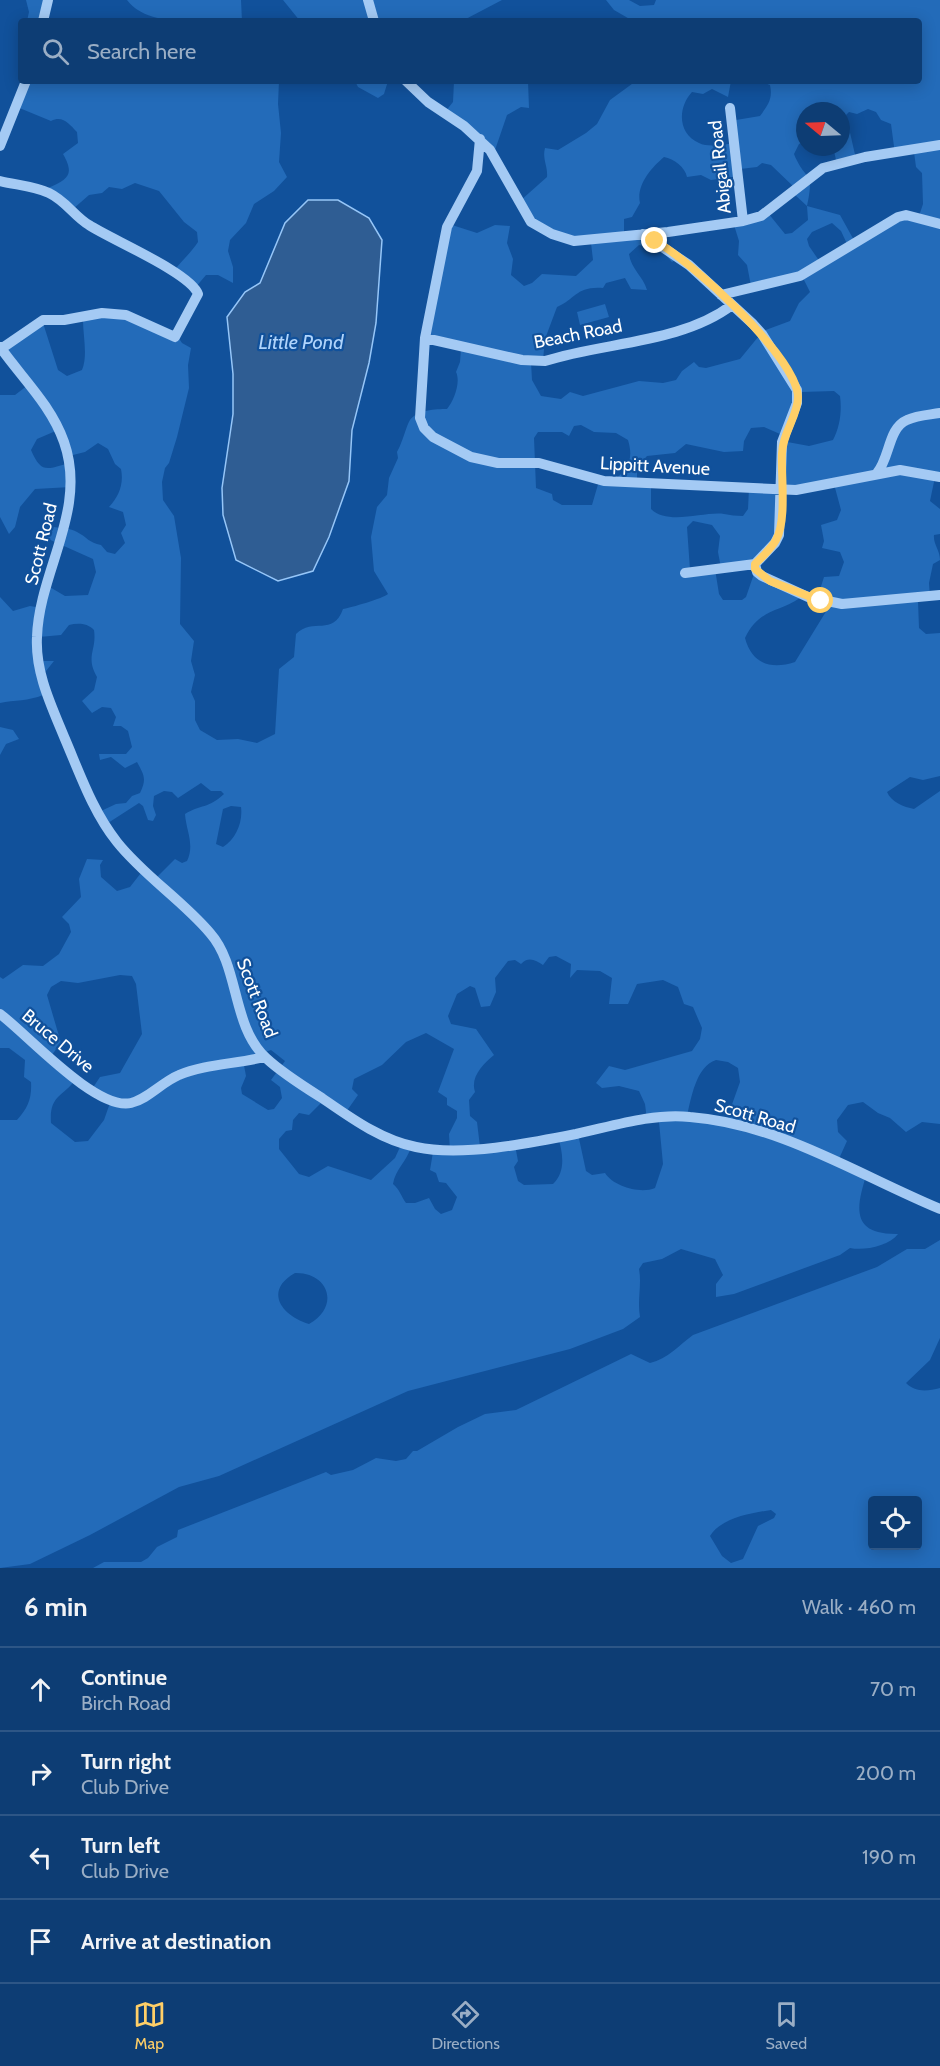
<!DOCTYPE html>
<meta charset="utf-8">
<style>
:root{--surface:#0d3d74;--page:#164479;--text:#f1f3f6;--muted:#9aaec5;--line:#2d5686;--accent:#ffcf67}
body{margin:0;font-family:Cabin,sans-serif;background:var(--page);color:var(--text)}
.controls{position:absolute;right:18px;bottom:18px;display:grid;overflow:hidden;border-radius:6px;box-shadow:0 3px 15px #0003}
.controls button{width:54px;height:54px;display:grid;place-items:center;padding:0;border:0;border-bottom:2px solid var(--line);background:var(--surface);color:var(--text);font:30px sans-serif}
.compass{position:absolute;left:796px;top:102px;width:54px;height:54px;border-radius:50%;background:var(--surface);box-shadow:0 3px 15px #0003;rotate:289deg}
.stop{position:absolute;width:18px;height:18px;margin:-14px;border:4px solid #ffcf67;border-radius:50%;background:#fff}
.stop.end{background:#ffcf67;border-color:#fff;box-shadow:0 2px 6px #0008}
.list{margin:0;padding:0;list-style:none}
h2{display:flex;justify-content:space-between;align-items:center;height:78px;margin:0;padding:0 24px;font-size:26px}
h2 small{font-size:20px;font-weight:400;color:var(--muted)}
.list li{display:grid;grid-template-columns:39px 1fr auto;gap:18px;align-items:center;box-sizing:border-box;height:84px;padding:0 24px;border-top:2px solid var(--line)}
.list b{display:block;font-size:22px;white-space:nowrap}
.list p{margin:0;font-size:20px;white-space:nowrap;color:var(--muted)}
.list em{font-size:20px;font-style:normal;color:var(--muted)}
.icon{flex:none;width:33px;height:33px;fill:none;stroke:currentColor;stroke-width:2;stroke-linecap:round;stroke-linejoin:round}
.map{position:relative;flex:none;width:940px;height:1568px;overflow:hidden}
.search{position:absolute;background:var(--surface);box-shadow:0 3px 15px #0003;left:18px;right:18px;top:18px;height:66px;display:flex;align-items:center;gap:15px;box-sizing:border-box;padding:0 21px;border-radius:6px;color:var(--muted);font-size:22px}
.sheet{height:414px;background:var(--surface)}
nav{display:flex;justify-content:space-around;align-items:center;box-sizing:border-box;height:84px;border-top:2px solid var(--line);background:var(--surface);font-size:16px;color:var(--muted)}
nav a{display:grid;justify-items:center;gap:3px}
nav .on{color:var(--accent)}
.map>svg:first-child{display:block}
.green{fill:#236bb9;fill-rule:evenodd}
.water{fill:#2f5d93;stroke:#96c6f8;stroke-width:1.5}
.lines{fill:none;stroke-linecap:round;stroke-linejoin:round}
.minor{stroke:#a4caf4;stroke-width:10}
.route{stroke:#ffcf67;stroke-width:8}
.labels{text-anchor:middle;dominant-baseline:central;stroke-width:4.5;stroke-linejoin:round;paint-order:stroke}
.street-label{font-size:18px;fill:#fff;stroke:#11519b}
.water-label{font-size:20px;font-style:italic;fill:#b0d4fb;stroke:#11519b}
</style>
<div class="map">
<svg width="940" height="1568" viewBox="0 0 940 1568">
<rect width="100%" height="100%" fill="#11519b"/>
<!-- green -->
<path class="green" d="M26 0H49L44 21H27L29 12Z
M127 0H241L242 21C210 21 148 29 127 0Z
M283 0H502L462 21H300Z
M606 0H629L640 6 654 5 656 0H940V477H935L930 501 940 509V534L934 535C933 544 940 550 940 560L933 564 929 583 930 599 918 601 919 628 926 634 940 633V776L923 780 910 777 887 792C891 802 904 807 914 809L940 791V1124L922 1122 906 1132 890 1118 878 1113 863 1102 848 1105 837 1120 838 1132 847 1141 838 1161 867 1173C856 1207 850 1235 898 1234 889 1246 864 1251 850 1248L840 1255 734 1294 716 1297V1284L723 1275 715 1259 681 1249 662 1259 643 1263 639 1269C642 1285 637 1300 640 1317L623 1329 570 1349 408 1391 219 1476 179 1487 90 1535 30 1564 0 1568V1120H17C28 1108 32 1098 31 1082L24 1077 25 1060 9 1048H0V977L3 979 23 965 43 966 59 954 71 932 69 924 62 917 81 897 79 879 87 859 103 860 100 865 101 877 117 891 130 887 144 869 157 877 175 859 182 863 187 861C195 845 186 830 185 814 201 804 208 809 224 794L221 791H211L201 783 178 798 172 792 164 791 154 796 153 806 156 815 153 821 148 820 143 806 139 803 108 823 101 811 116 804 126 803 132 796 140 793C147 779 144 775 137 762L125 768 111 757 100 760 99 754H126L132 747 128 731 121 726H113L116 717 111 708 102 707 92 713 82 701 94 690 97 677C85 656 97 651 94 630 87 623 78 623 69 625L61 635 39 637 40 661H54L42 676 43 695C29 701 14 700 0 703V597L13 611 30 606 42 608 48 586 65 596 88 595 96 572 93 559 46 538 53 527C60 528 71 528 77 532 87 537 89 543 101 545L107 552 115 554 125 543 121 533 126 525 123 512 109 507C119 496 124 484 121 469L115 464 108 449 98 443 85 452 69 456 58 430 37 439 31 450C41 473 46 470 69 463L71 487 35 489 20 507 15 527 9 534 0 517V395H15L28 385 5 353 0 356V345L43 323 58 370 67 376 82 370C88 356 83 336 83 320L124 315 178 337 182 343 191 348 188 365 189 388 177 437 169 463 165 468 162 482 163 500 174 516 181 558 180 624 194 641 191 661 195 675 191 692 195 701V720L200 730 217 740 238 739 257 743 275 734 279 669 294 657 296 634C313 617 333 637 343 609 350 608 384 598 388 594L374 571 371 537 377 507 387 495 389 478 398 458 397 452C402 444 407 424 410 420 417 410 436 409 447 409 454 401 461 382 456 372L460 362 461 349 428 337 452 225 477 233 495 225 510 226 507 243 513 259 511 275 524 286 532 283 542 274 576 276 593 260 591 243 542 228 520 201 547 177C548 166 542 159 545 148L558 150 586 133 597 124 610 100 636 81H731L728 97 712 89 703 94 692 92C678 107 677 133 699 143 709 148 725 144 736 143V120L760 116C768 105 773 99 770 85L759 81H919V21H633L614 10ZM868 109 876 112 881 120 891 124 895 154 914 152 916 167 922 173 923 204 918 219 901 217 855 242 840 215 807 206C815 169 805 182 794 154L799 144 805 141V111H841V147H833L837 164 856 159 846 115 849 112 857 114ZM664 157C674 159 685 167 687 177L701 175 711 180 739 176 740 169 757 167 762 163 771 165 795 188 794 194 807 206 808 220 792 233 785 234 768 213 734 225 739 241 738 255 747 265 751 286 802 276 810 292 799 303 790 321 763 331 740 359 706 368 699 367 694 362 682 371 676 380 663 383 639 381 583 396 570 392 561 399 541 396 532 380 531 362 543 360 545 339 557 307C576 299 576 286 603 288L606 283 625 278 631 289 647 290C643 276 631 269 629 254L639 245 662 251 672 262 676 259 642 236 624 235V219L632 217 640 203C636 186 650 169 664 157ZM832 223 841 231 848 246 820 262 809 246 807 239 812 232ZM834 391 840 396C842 411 840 427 833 440L809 446 782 441 781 489 749 488 748 509 743 516C736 516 730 515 724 514 705 511 668 526 651 509V485L637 483V467L647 456 675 453 686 444 724 452 743 451 744 441 751 428 764 427 780 434 801 392ZM581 425 594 432 616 433 628 440C634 460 628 469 612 482L599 481 592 505H562L553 500 552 494 536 488 534 438 538 432H562L569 436 574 426ZM834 484 841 510 837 520 821 525 824 541 822 548 840 552 844 562 839 576 824 577 817 599 830 605 795 662C771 670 752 664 745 638 759 609 777 613 800 598L756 568 746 597 742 600H723L719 594 715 569 690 570 687 527 693 521 712 525 720 536 718 552 721 568 761 559 783 527V490ZM231 806 241 807C243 822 236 839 223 847L216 844 223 809ZM556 956 571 964 570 978 577 970 600 971 612 978 609 1004H628L637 984 663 980 678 987 684 1004 693 1007 702 1028 700 1039 692 1051 625 1070 609 1066 596 1083 602 1088 619 1086 639 1091 645 1104 647 1120H657L659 1122 663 1164 655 1188C641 1194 614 1187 605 1173L592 1175 586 1171 578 1134 558 1137C563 1153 566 1172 553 1184L524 1185 518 1181 514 1167 518 1161 515 1145 480 1147 477 1122 470 1116 469 1100 475 1092C470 1077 483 1064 494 1055L476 1029 451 1024 448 1016 457 994 470 986 475 988 481 1007 490 1006 496 992 495 978 508 961 515 960 521 964C528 956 536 960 543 965L549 957ZM120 975 132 976 136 984 142 1034 120 1073 100 1077 92 1089 111 1100 104 1120 88 1141 75 1142 51 1123C49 1095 63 1097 76 1079L51 1056 61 1043 47 995 51 987 61 981 78 983ZM426 1033 454 1049 438 1092 447 1098V1105L457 1111V1118L449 1134 450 1151 433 1152 430 1170 436 1173 439 1182 446 1183 457 1197 452 1210 441 1214 435 1209 429 1198 415 1203H406C401 1196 400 1190 393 1184 395 1170 407 1161 411 1147H400L395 1158 371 1180 328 1166 309 1177 299 1174 279 1149V1139L286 1131 292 1130 293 1120 299 1113 309 1115 326 1098 346 1112 358 1095 352 1089 354 1079 382 1065 406 1042ZM271 1050 285 1061 271 1080 280 1087 282 1098 274 1109 268 1110 242 1094 241 1088 246 1076 243 1060ZM716 1060 728 1062 738 1068 740 1082 725 1124 687 1116C691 1099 696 1066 716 1060ZM295 1273C328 1272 341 1306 309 1324 282 1316 263 1291 295 1273Z
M26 81H279L278 104 281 133 279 162 287 177 274 191 254 204 246 223 230 240 228 251 233 267V283L218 275H206L195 288 174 271C182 260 191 253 198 242L197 232 184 222 159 191 135 183 122 189 109 187 102 193 89 195 73 209 48 188C68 179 75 175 63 154L78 143 77 132C69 124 63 115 51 121L17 107Z
M355 81H388L384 94 378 98 358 87Z
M454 81H528L529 108 521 107 507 115 494 153 445 112 453 102Z
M605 304 609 317 580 325 577 312Z
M0 727 13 730 19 739 6 744 0 755Z
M940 1240V1338L930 1360 906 1383C916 1393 928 1391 940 1388V1568H93L104 1562H141L148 1558 157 1547 177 1537 178 1530 326 1472 331 1475 353 1470 376 1458 396 1461 406 1459 413 1451H417L458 1427 485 1414 516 1410 631 1354 650 1363C668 1359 679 1345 693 1335L877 1267 907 1249H925ZM872 1500H918V1546H872ZM771 1510 776 1514 774 1518 758 1526 743 1559 731 1563 722 1556 710 1536C721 1518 751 1513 771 1510Z"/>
<!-- water -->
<path class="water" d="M308 200H338L369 218 382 240 376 323 369 363 352 430 349 481 329 537 313 571 278 581 236 560 223 515 222 488 233 414V374L227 317 245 292 260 283 285 223Z"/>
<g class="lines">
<!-- minor -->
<path class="minor" d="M368 0 374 21
M43 21 48 0
M406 81 428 102 464 126 490 150 531 222 552 234 574 241 668 232 743 221 761 216 823 168 865 157 940 145
M730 108 743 221
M480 139 477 171 447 227 425 338 420 418 424 428 433 437 471 457 498 463H539L604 481 796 490 900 470 940 477
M0 146 26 81
M0 181C16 185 34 186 49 193 66 201 74 216 89 225 110 239 191 273 198 294L175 337 126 315 102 313 64 320H43L1 349
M643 234 689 265 753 324 762 334 797 390V403L782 442 779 535 775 543 755 564 685 573
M721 295 800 276 898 217 906 215 940 224
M425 338 522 360 545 361C605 342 682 343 732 305
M0 347C22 378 51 405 64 442 88 510 39 571 37 637 35 673 52 707 65 739 80 774 93 812 117 842 144 876 182 900 210 933 240 967 231 1025 266 1058 282 1073 303 1086 322 1098 351 1118 381 1140 416 1147 462 1157 531 1143 576 1134 613 1126 652 1113 690 1117 780 1124 858 1175 940 1209
M877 473C890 458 888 428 907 420 918 415 929 415 940 413
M755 564 757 572 762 576 808 597 842 604 940 595
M0 1014C27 1034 96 1111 131 1103 148 1099 162 1082 179 1075 204 1064 237 1064 264 1057"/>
</g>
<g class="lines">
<!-- route -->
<path class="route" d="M655 241C690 260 797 357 798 397 798 416 782 434 782 454 781 476 787 521 776 540 771 549 762 557 755 564V569L770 581 821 601"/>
</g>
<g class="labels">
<!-- street labels -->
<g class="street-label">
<text transform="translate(720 167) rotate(-96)">Abigail Road</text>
<text transform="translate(578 334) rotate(-11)">Beach Road</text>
<text transform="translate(655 466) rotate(3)">Lippitt Avenue</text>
<text transform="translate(41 544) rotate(-76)">Scott Road</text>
<text transform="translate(257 998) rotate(69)">Scott Road</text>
<text transform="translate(58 1041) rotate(40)">Bruce Drive</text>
<text transform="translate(755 1116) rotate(16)">Scott Road</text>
</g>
<!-- water labels -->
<g class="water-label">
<text x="301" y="342">Little Pond</text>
</g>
</g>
</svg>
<div class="controls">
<button><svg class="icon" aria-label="locate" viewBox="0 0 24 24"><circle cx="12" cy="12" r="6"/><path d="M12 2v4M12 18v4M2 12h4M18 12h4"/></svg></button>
</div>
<svg class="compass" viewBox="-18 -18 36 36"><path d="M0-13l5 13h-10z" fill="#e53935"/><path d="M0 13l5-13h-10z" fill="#9aaec5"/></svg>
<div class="stop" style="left:821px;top:601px"></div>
<div class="stop end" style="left:655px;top:241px"></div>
<div class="search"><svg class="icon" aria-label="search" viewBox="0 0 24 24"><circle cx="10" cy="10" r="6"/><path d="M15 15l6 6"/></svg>Search here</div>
</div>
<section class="sheet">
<h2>6 min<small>Walk · 460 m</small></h2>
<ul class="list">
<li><svg class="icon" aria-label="ahead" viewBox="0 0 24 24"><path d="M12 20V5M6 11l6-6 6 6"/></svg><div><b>Continue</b><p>Birch Road</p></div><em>70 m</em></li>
<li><svg class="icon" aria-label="right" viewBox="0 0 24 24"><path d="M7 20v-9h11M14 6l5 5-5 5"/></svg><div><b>Turn right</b><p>Club Drive</p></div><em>200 m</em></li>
<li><svg class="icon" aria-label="left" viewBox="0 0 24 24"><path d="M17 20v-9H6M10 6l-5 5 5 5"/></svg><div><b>Turn left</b><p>Club Drive</p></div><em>190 m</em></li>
<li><svg class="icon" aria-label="arrive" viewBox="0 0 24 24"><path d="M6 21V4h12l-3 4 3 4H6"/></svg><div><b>Arrive at destination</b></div></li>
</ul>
</section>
<nav>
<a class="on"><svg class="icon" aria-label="map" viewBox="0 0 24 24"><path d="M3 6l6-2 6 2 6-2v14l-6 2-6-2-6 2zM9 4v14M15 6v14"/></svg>Map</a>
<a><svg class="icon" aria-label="directions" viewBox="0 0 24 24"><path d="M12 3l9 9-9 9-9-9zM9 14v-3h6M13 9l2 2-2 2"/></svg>Directions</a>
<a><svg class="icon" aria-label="saved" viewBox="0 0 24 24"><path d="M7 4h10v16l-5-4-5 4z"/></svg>Saved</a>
</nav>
